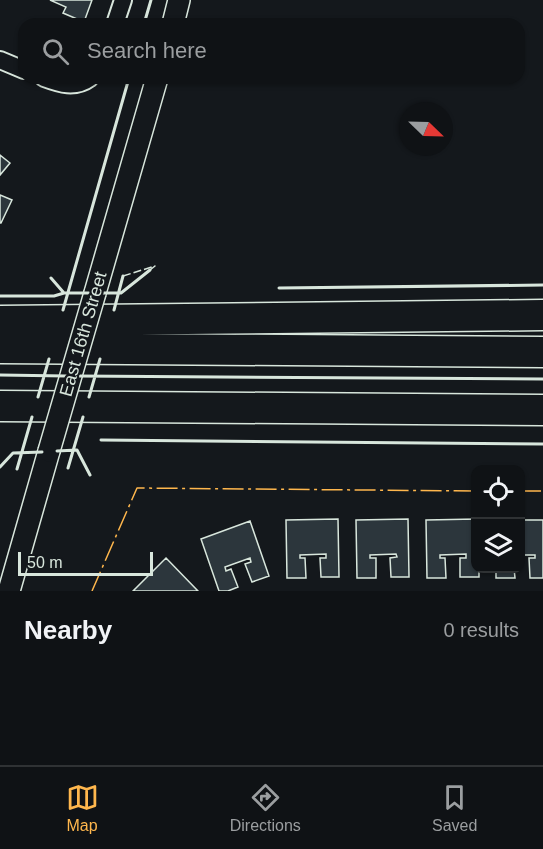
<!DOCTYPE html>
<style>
:root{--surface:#0f1215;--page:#181b1e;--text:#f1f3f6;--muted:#9b9ea0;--line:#2f3234;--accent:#ffb74d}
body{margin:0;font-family:Arial,sans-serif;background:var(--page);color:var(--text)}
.controls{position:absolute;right:18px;bottom:18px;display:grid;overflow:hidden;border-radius:12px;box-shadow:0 2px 4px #0004}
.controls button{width:54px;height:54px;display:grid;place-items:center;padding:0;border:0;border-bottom:2px solid var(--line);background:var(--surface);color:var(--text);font:30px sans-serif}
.compass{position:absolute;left:399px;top:102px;width:54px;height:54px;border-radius:50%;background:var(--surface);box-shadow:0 2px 4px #0004;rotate:113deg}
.scale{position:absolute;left:18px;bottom:15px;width:135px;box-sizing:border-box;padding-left:6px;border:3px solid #d8e6dc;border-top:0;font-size:16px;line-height:21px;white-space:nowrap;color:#d8e6dc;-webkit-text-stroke:4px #14181c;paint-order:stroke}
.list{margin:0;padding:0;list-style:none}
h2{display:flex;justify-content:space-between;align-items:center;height:78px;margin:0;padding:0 24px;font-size:26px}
h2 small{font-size:20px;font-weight:400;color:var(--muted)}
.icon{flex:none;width:33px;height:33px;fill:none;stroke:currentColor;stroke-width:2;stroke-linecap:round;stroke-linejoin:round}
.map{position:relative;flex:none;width:543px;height:591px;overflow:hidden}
.search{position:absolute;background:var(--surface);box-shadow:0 2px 4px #0004;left:18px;right:18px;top:18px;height:66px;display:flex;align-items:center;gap:15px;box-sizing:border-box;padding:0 21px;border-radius:18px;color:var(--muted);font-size:22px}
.sheet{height:174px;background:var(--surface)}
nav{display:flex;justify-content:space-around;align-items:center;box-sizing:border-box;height:84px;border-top:2px solid var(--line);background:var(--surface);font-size:16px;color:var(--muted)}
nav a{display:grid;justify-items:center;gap:3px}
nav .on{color:var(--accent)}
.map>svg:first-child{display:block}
.building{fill:#2c363c;stroke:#d8e6dc;stroke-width:1.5}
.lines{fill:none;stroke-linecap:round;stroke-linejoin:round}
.minor-casing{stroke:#d8e6dc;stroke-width:20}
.tertiary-casing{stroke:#d8e6dc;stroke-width:24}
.motorway-casing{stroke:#d8e6dc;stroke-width:33}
.minor{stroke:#14181c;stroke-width:16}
.tertiary{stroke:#14181c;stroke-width:21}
.motorway{stroke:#14181c;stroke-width:30}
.tertiary-bridge-casing{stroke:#d8e6dc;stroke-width:24;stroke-linecap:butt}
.tertiary-bridge{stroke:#14181c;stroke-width:21}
.fence{stroke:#d8e6dc;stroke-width:1.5;stroke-dasharray:8 3;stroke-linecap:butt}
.wall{stroke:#d8e6dc;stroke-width:3}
.power{stroke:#ffb74d;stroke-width:1.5;stroke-dasharray:21 4.5 3 4.5;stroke-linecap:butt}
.labels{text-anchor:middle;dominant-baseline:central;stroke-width:4.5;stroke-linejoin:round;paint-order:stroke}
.street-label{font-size:18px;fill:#d8e6dc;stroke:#14181c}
</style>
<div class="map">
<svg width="543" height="591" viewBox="0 0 543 591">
<rect width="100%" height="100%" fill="#14181c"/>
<!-- building -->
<path class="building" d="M50 0H92L84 22 63 13 66 7Z
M0 155 10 163 0 175Z
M0 195 12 200 1 223H0Z
M338 519 339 577H321L320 558H326V554L300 555V558H305L306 578H287L286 520Z
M408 519 409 577H391L390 558 397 557 396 554 370 555V558H376V578H357L356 520Z
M476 519V568H479V577H460V558H466V554L440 555V558H445L446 578H427L426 520Z
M520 520H543V578H530L529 558H535V555H520Z
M250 521 269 576 252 582 245 564 251 562 250 558 225 567 226 571 231 569 238 587 228 591H219L201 539Z
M166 558 198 591H133Z
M496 568H514L515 578H496Z"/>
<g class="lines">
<!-- minor casing -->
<g class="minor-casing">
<path id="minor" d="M115 24 123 0
M0 60 24 70
M44 78C60 84 75 89 90 78"/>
</g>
<!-- tertiary casing -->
<g class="tertiary-casing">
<path id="tertiary" d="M173 24 179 0
M95 293 157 78
M9 591 49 451"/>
</g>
<!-- motorway casing -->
<g class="motorway-casing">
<path id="motorway" d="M0 321 543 315
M0 348 543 352
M0 406 543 410"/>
</g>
<!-- minor -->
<use href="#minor" class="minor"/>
<!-- tertiary -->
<use href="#tertiary" class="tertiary"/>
<!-- motorway -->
<use href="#motorway" class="motorway"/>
<!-- tertiary-bridge casing -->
<g class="tertiary-bridge-casing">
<path id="tertiary-bridge" d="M49 451 95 293"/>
</g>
<!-- tertiary-bridge -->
<use href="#tertiary-bridge" class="tertiary-bridge"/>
<!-- fence -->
<path class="fence" d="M123 276 155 266 150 270"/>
<!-- wall -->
<path class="wall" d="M144 24 151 0
M51 278 64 293H89
M279 288 543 285
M101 293H121L150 270
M0 296H54L64 293
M63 310 129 78
M114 310 123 276
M0 375 66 376
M78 376 543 379
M38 397 49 359
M89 397 100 359
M101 440 543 444
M57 451 77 450 90 475
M0 467 13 453 42 452
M68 468 83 417
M17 469 32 417"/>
<!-- power -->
<path class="power" d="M520 491H543
M92 591 137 488 476 491"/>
</g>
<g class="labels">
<!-- street labels -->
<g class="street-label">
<text transform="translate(83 334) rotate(-74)">East 16th Street</text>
</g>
</g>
</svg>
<div class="controls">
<button><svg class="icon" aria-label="locate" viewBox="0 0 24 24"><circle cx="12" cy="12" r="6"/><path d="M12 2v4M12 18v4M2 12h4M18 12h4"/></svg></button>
<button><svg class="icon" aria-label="layers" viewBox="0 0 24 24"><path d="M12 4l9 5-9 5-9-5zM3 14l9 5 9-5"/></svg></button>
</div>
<svg class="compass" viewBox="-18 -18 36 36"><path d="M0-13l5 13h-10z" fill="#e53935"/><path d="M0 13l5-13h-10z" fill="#9b9ea0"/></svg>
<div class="scale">50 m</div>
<div class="search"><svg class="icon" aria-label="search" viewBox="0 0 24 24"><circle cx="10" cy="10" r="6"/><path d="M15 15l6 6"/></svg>Search here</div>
</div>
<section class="sheet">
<h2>Nearby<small>0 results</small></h2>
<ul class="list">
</ul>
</section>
<nav>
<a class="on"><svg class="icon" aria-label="map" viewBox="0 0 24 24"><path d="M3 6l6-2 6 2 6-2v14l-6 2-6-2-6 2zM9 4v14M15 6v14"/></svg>Map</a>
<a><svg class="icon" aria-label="directions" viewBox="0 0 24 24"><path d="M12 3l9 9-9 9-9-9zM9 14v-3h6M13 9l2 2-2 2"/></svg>Directions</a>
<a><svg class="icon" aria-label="saved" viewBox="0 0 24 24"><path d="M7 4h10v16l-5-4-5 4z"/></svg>Saved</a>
</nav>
